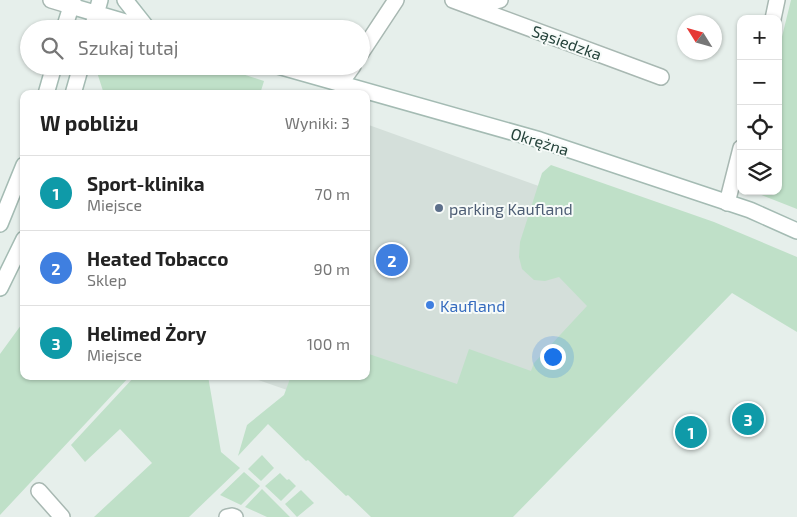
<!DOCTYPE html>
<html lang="pl">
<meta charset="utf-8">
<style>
:root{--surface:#fff;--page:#f2f2f2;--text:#222;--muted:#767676;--line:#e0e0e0;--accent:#804e3d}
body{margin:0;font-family:"Exo 2",sans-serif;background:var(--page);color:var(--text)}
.controls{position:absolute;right:15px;top:15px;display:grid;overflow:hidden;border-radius:10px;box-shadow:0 1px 4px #0004}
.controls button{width:45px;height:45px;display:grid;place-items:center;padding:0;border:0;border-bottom:1px solid var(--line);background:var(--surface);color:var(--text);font:25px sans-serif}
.compass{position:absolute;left:677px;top:15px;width:45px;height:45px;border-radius:50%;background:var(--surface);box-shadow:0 1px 4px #0004;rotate:307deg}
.you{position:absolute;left:552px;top:356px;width:18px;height:18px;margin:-12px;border:4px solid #fff;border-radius:50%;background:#1a73e8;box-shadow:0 0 0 8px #1a73e833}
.badge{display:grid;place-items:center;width:32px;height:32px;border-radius:50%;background:var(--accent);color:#fff;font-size:16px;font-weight:700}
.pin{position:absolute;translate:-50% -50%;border:2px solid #fff;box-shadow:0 1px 5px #0006}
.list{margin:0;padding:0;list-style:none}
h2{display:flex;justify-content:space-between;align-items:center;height:65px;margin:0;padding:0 20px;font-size:21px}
h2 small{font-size:16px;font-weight:400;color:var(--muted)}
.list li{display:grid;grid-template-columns:32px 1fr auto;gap:15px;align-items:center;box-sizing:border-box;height:75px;padding:0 20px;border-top:1px solid var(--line)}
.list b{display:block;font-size:19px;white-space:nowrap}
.list p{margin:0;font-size:16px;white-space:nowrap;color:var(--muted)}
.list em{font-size:16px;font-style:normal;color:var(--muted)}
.icon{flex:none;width:28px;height:28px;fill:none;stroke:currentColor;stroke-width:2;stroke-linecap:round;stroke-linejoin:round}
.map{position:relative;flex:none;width:797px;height:517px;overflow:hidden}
.search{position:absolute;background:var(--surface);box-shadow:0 1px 4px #0004;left:20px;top:20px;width:350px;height:55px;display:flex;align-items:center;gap:12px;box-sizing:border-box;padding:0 18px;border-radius:28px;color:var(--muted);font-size:19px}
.panel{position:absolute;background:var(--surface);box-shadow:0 1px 4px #0004;left:20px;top:90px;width:350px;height:290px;border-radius:10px}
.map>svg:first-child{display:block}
.built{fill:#d4dfda}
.green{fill:#bfe0c8}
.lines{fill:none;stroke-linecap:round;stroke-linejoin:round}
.street-casing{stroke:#a8b8b2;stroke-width:18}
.secondary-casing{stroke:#a4bbb3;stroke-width:18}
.street{stroke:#fff;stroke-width:15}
.secondary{stroke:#fff;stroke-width:15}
.service-dot{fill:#5c6f8a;stroke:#f7fbf9;stroke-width:2}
.shop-dot{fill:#3f7fe0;stroke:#f7fbf9;stroke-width:2}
.labels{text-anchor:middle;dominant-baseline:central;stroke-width:4;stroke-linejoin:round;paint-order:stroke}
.street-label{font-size:16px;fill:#24423a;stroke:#f7fbf9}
.service-label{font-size:16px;fill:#4e5e75;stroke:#f7fbf9;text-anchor:start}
.shop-label{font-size:16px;fill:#366cbe;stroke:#f7fbf9;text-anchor:start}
</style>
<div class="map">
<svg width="797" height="517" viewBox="0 0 797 517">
<rect width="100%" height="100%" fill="#e6efeb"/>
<!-- built -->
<path class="built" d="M366 124 611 212 608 318 529 403 287 390 247 376H366Z"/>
<!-- green -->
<path class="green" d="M791 0H797V209L751 191H778V53Z
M95 66H218L264 81 260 94H104Z
M551 165 714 222 797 257V332L732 293 513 517H371L348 495 346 496 308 460 306 461 268 424 238 456 247 425 284 395 291 376H366V353L457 384 469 349 531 371 534 363 587 306 559 277 545 281 534 280 522 269 519 257 520 242 542 173Z
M24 321V376H130L0 515V354Z
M135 376H208L221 452 240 468 189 517H94L152 463 120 429 85 462 71 445Z
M262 455 274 468 261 481 248 469Z
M244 472 260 486 241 505 220 495Z
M280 473 287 480 289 479 296 486 281 501 265 486Z
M262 489 290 517H267L245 507Z
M301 490 314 503 297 517 285 504Z"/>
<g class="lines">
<!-- street casing -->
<g class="street-casing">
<path id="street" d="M51 0 71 6
M453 0 661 77
M473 7 500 0
M773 19 777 0
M361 53 396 0
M340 84 353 66
M727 203 741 148
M39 491 62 517
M227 517 232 516 235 517"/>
</g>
<!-- secondary casing -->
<g class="secondary-casing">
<path id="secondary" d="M125 0 148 29
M71 6 149 29
M64 29 73 0
M92 29 100 0
M278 66 540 140 750 210 797 231
M46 94 54 66
M73 94 81 66
M0 224 24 165
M0 288 24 239"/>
</g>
<!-- street -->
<use href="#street" class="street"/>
<!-- secondary -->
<use href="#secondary" class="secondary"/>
</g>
<!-- markers -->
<circle class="service-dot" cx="439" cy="208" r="5"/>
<circle class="shop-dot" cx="430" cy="305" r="5"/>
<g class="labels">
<!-- street labels -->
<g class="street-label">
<text transform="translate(567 42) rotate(20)">Sąsiedzka</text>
<text transform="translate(540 141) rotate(17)">Okrężna</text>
</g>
<!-- service labels -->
<g class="service-label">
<text x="449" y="208">parking Kaufland</text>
</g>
<!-- shop labels -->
<g class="shop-label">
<text x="440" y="305">Kaufland</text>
</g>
</g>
</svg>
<div class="controls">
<button>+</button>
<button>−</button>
<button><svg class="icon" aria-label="locate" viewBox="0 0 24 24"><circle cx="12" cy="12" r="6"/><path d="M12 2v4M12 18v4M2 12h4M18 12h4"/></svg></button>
<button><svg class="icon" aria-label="layers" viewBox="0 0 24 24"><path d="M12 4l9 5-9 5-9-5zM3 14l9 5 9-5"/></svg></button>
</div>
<svg class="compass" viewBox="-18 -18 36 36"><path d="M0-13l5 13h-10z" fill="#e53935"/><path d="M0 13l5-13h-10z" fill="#767676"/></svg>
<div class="you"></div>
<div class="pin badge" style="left:691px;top:432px;background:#0f9aa8">1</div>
<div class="pin badge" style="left:392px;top:260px;background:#3f7fe0">2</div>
<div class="pin badge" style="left:748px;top:419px;background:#0f9aa8">3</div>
<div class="search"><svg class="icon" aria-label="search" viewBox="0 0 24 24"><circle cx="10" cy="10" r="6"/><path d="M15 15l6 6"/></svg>Szukaj tutaj</div>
<section class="panel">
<h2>W pobliżu<small>Wyniki: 3</small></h2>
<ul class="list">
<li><span class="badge" style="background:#0f9aa8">1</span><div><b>Sport-klinika</b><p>Miejsce</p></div><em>70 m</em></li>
<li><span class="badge" style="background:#3f7fe0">2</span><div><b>Heated Tobacco</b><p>Sklep</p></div><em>90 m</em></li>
<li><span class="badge" style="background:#0f9aa8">3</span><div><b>Helimed Żory</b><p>Miejsce</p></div><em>100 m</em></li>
</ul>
</section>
</div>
